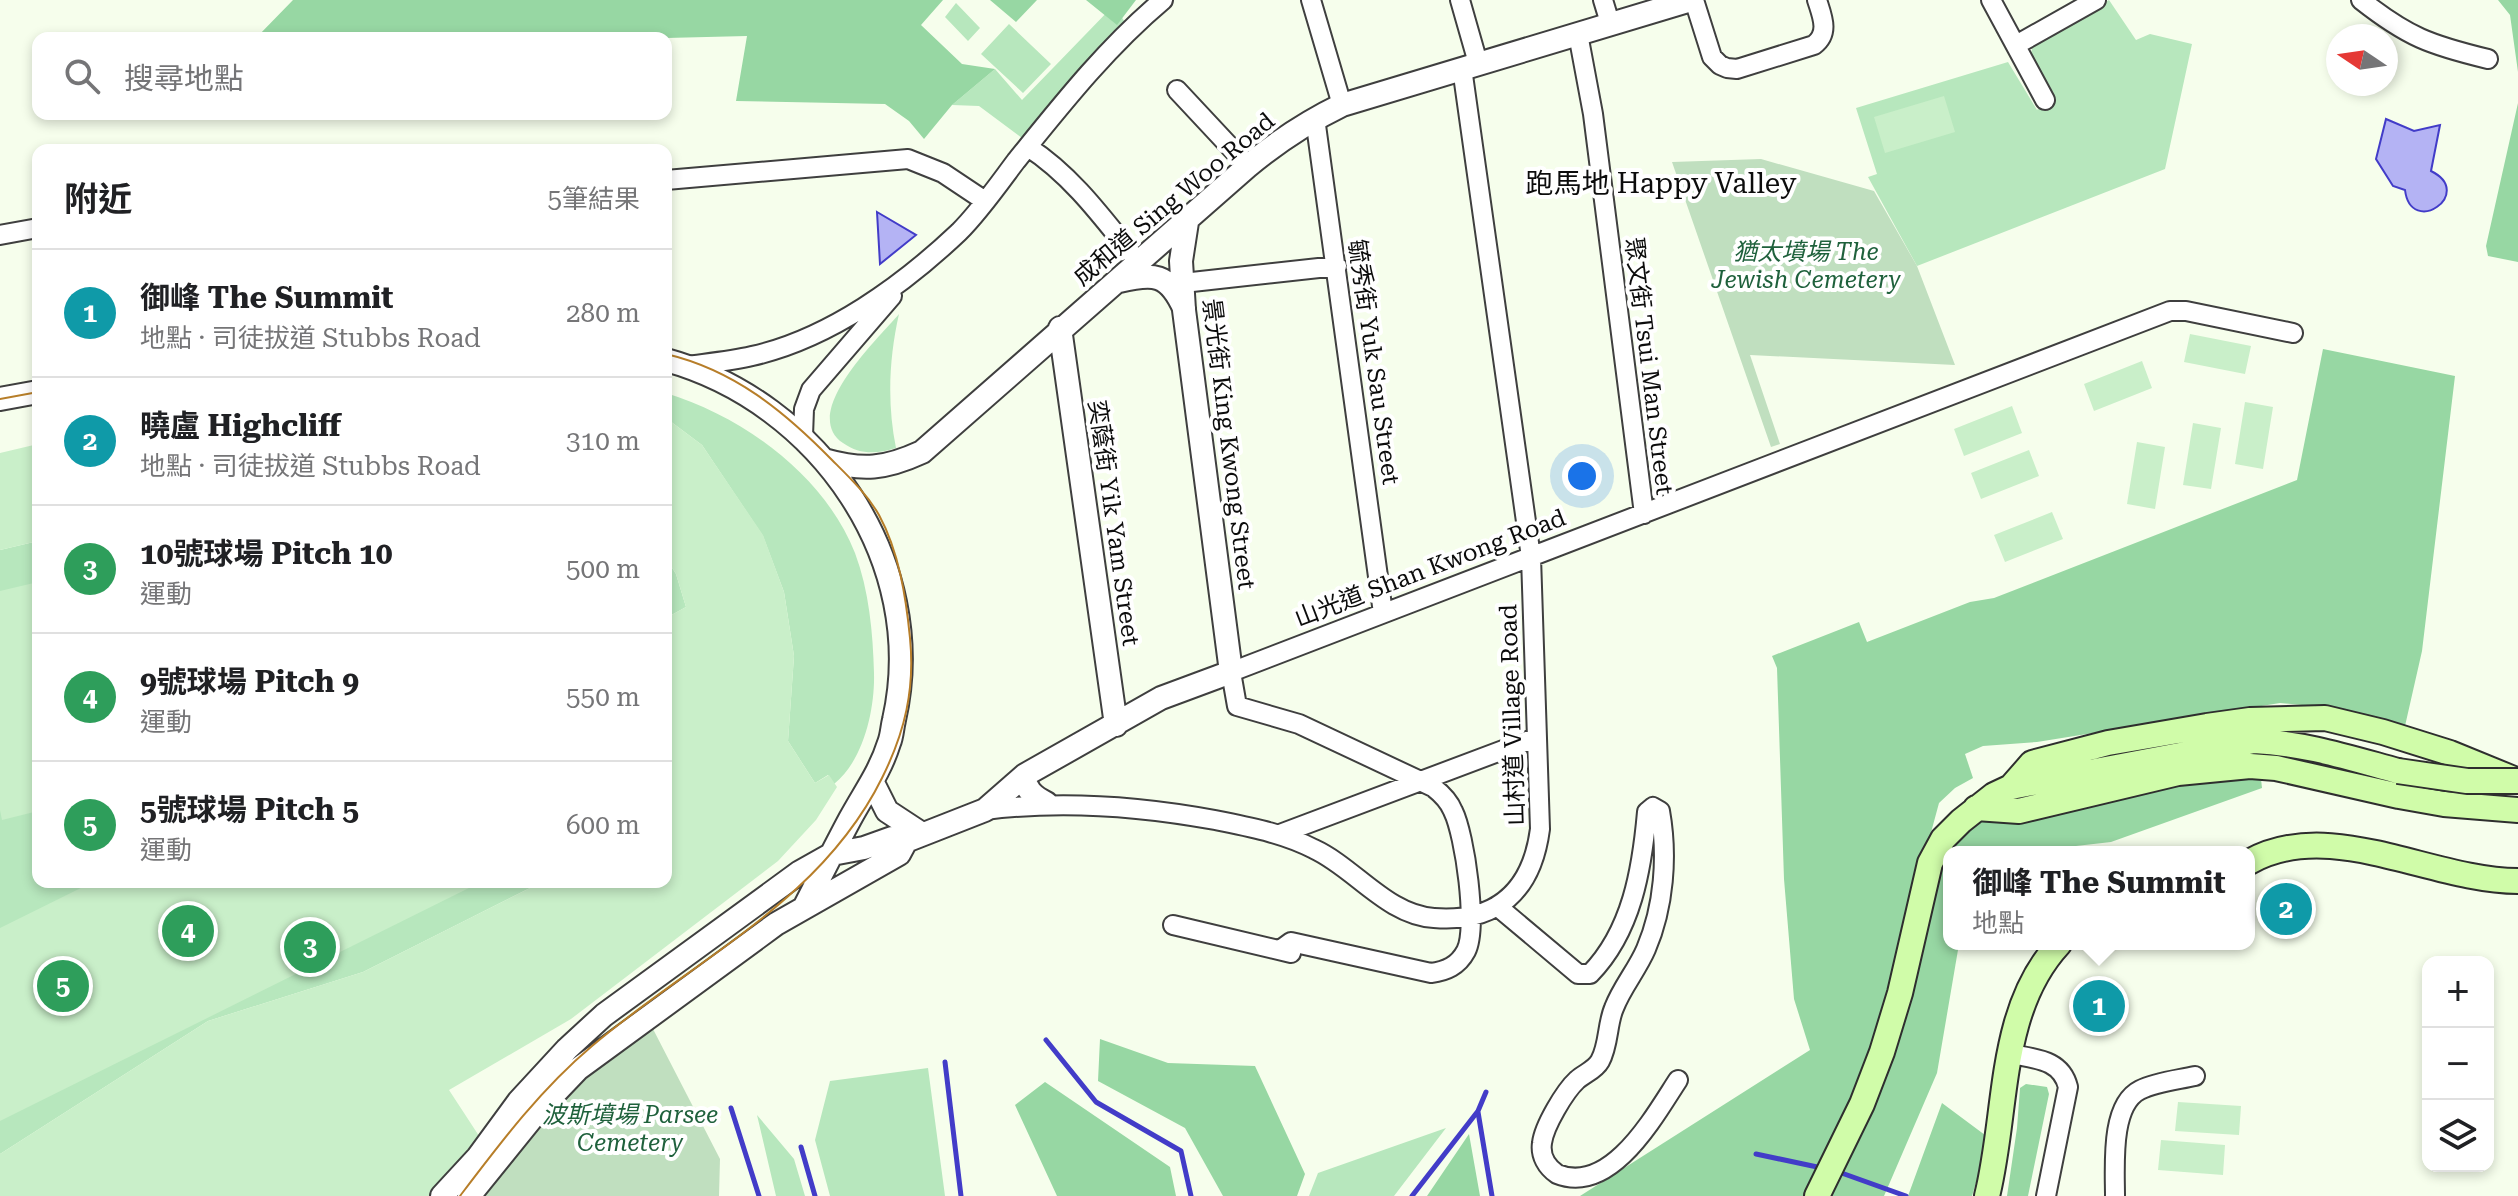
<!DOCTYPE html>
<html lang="zh-TW">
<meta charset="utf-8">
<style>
:root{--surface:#fff;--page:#f2f2f2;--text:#202124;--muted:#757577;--line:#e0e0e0;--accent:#111827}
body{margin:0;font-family:"Roboto Serif","Noto Sans TC",serif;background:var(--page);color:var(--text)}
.controls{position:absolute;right:24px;bottom:24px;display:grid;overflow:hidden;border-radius:16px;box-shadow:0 4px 12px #0003}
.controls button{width:72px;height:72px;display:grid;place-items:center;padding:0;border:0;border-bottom:2px solid var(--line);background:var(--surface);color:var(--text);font:40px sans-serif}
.compass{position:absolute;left:2326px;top:24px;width:72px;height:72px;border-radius:50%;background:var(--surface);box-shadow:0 4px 12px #0003;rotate:283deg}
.you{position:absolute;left:1582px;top:476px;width:28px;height:28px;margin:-20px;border:6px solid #fff;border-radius:50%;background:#1a73e8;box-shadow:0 0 0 12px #1a73e833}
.badge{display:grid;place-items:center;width:52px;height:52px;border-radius:50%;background:var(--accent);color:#fff;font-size:26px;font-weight:700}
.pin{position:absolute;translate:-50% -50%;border:4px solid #fff;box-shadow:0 2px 8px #0006}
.popup{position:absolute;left:1943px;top:846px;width:312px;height:104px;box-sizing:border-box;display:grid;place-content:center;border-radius:16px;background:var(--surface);filter:drop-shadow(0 2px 6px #0005);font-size:26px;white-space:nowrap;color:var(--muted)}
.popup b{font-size:30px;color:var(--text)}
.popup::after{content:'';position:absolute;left:50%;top:100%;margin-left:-16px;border:16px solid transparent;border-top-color:var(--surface)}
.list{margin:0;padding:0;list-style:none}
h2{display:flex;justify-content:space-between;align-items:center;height:104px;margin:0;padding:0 32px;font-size:34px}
h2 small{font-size:26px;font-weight:400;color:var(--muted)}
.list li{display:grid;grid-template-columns:52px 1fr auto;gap:24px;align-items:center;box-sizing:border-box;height:128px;padding:0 32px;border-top:2px solid var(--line)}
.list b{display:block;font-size:30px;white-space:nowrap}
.list p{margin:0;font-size:26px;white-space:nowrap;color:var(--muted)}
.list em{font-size:26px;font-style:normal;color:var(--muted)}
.icon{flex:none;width:44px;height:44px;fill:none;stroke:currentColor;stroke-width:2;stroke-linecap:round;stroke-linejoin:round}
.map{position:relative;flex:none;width:2518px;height:1196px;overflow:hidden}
.search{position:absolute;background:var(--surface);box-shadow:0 4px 12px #0003;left:32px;top:32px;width:640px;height:88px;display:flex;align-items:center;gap:20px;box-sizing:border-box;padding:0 28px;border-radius:16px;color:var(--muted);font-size:30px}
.panel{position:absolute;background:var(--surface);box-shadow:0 4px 12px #0003;left:32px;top:144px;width:640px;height:744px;border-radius:16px}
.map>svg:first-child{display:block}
.green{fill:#b7e7bd}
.forest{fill:#97d7a3}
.cemetery{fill:#c0dfbf}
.pitch{fill:#c9efc9}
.water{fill:#b4b3f4;stroke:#423cc8;stroke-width:2}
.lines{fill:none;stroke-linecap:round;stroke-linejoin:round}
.stream{stroke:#423cc8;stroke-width:5}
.minor-casing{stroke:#3f3f3f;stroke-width:22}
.tertiary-casing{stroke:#3f3f3f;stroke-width:26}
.secondary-casing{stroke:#2e2e2e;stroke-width:28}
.minor{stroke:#fff;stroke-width:18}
.tertiary{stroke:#fff;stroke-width:22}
.secondary{stroke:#d0fca9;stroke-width:24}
.tram{stroke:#b77e29;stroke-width:2}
.secondary-bridge-casing{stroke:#2e2e2e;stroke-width:28;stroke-linecap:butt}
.secondary-bridge{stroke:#d0fca9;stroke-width:24}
.labels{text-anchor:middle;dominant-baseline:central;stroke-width:8;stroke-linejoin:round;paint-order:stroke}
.street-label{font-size:24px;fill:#0c0c0c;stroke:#fff}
.park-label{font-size:24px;font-style:italic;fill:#1f613c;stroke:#fff}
.quarter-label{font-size:28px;fill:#0c0c0c;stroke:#fff}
</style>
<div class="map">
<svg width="2518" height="1196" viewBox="0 0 2518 1196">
<rect width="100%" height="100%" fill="#f6feec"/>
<!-- green -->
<path class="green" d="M2109 0 2136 40 2150 34 2192 44 2165 169 1917 266 1868 177 1877 174 1856 108 2008 62 2037 110 2054 94 2031 54 2033 44Z
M956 3 980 28 968 41 945 17Z
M1114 5 1128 27 1030 144 979 106 952 105 995 69 1022 100Z
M1009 24 1051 64 1023 93 981 54Z
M899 314C889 358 887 404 896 448 877 454 860 455 843 443 799 413 878 339 899 314Z
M666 393C744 417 824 475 855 553 869 590 873 633 874 673 875 709 864 760 834 784L828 775 815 783 788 741 794 656 784 592 763 536 702 445 666 418Z
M38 541V882H542L363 972 208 1021 0 1154V550Z
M666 558 676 574 686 607 666 618Z
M928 1068 945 1196H830L815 1140 830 1081Z
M757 1115 794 1159 805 1196H776Z
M1446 1128 1394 1196H1309L1318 1173Z"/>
<!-- forest -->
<path class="forest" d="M293 0H943L921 25 962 64 995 69 952 105 924 139 909 121 885 104 736 101 747 36 666 38H256Z
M990 0H1037L1016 22Z
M1086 0H1136L1117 25Z
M2498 0H2518V72L2510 15Z
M2518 103V262L2488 256 2486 246Z
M2323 349 2455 376 2422 651 2405 726 2312 706 2280 703 2037 742 1983 746 1965 754 1973 778 1955 788 1939 803 1868 1065 1808 1196H1580L1810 1050 1794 999 1784 879 1777 668 1772 656 1859 622 1867 642 1970 602 1994 598 2297 480Z
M2261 779 2262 788 2111 842 2022 852H1949V944H1959L1937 1073 1884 1196H1824L1944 848 1976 818 2175 783Z
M1100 1039 1168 1063 1255 1066 1305 1174 1297 1196H1223L1185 1128 1098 1081Z
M1045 1082 1170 1167 1176 1196H1057L1015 1105Z
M2026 1084 2047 1087 2049 1094 2028 1196H2007L2017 1128 2020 1088Z
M1942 1103 1989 1138 1972 1196H1908Z
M1469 1134 1480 1196H1427Z"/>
<!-- cemetery -->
<path class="cemetery" d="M1761 159 1874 191 1917 266 1955 365 1750 355 1780 444 1771 447 1672 162Z
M653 1029 720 1159 719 1196H485C506 1170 525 1142 547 1117 577 1081 616 1057 653 1029Z"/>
<!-- pitch -->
<path class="pitch" d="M1944 96 1955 132 1885 153 1874 117Z
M2190 334 2251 346 2245 374 2184 362Z
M2142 361 2152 388 2094 411 2084 384Z
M2245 402 2273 407 2263 469 2235 464Z
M2012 406 2022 433 1964 456 1954 429Z
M666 418 702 445 763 535 784 592 794 656 788 741 815 783 829 775 837 787 816 820 778 861 571 1019 449 1090 483 1142 435 1196H0V1154L208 1021 363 972 542 882H666V618L686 607 676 574 666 558Z
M2193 423 2221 428 2211 489 2183 485Z
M2137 442 2165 447 2155 509 2127 504Z
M38 444V541L0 550V453Z
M2029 450 2039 476 1981 499 1971 473Z
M2052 512 2063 539 2005 562 1994 535Z
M38 582V811L2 820 0 810V591Z
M93 882H481L0 1121V928Z
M2178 1102 2241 1106 2239 1135 2175 1131Z
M2161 1140 2225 1145 2223 1175 2158 1170Z"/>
<!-- water -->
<path class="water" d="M2386 119 2414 131 2440 125 2431 171C2476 193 2411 238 2405 190L2393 186 2376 159Z
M877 212 916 235 880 264Z"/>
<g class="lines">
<!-- stream -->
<path class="stream" d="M1046 1040 1096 1102 1181 1151 1191 1196
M945 1062 961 1196
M731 1108 759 1196
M1478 1112 1492 1196
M801 1147 815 1196
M1756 1154 1822 1168
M1836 1171 1906 1196
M1412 1196 1478 1111 1486 1092"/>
<!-- minor casing -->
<g class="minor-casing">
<path id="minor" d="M1311 0 1342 105
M1460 0 1478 63
M1603 0 1610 23
M1694 0 1712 57 1720 65 1727 68 1737 69 1814 45C1830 33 1822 16 1817 0
M1991 0 2045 100
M2361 0C2408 37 2430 45 2488 59
M1578 34 1593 114 1644 514
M2016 45 2096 0
M1177 90 1248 166
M1315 118 1383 613
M1028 147C1073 176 1105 221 1139 263
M666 180 908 159 943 173 985 201
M0 235 38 228
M1183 283 1337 266
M686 366C708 363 731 361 752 356 829 339 903 285 959 232 980 211 998 185 1016 161 1062 104 1107 47 1163 0
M803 436 804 409 811 390 892 296
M985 810C1063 800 1139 806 1215 820 1249 827 1283 833 1314 849 1355 868 1387 915 1434 918 1498 923 1532 890 1540 829L1531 557 1462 68
M1280 834 1535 738
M1497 906 1578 974H1590C1632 931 1642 869 1647 812L1653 807 1660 811C1668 856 1664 907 1646 949 1637 970 1622 987 1614 1008 1607 1024 1609 1045 1600 1061 1595 1070 1585 1073 1577 1080 1565 1091 1544 1126 1542 1143 1540 1156 1547 1167 1557 1174 1611 1196 1655 1115 1678 1080
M1173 925 1291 953
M1280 950 1291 942 1431 973C1446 971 1458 966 1466 951 1478 928 1465 835 1453 811 1449 801 1442 794 1433 787L1299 724 1237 706 1231 672 2170 311H2186L2293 333
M2011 1054C2035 1059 2061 1059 2068 1087L2046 1196
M2115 1196C2115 1166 2110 1105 2140 1090 2156 1082 2177 1080 2195 1076"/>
</g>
<!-- tertiary casing -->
<g class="tertiary-casing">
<path id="tertiary" d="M1119 281C1154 273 1168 273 1184 308
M1060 328 1116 725
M666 360C819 402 930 561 894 720 892 728 892 736 889 743 880 772 864 793 850 819 835 847 820 877 805 906
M0 399 38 392
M824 460C863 471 885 469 922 452L1248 166C1278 141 1307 122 1342 105L1691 0
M1025 775C1024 789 1034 797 1046 803
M873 783 887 811 922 834
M442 1196 478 1157 519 1101 567 1049 604 1015 800 872 832 854 864 848 892 838 906 841 985 810 1025 775 1161 698 1231 672 1184 310 1181 261 1187 222
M469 1196 536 1113 578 1069 776 924 899 854 906 841"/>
</g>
<!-- secondary casing -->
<g class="secondary-casing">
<path id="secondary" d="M2011 787 2254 741C2304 743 2350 758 2398 771
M1976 808 2019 811 2178 773 2250 766 2276 768 2399 796 2444 804 2518 810
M2249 862C2330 816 2431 881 2518 881
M1817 1196 1862 1104 1882 1052 1900 993 1930 863 1943 839 1961 821 1994 795 2011 787 2032 763 2108 743 2207 726 2250 720 2325 718 2383 732 2450 753 2516 780
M1987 1196C2008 1113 1997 1011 2059 944"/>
</g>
<!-- minor -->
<use href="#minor" class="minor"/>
<!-- tertiary -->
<use href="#tertiary" class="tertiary"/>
<!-- secondary -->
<use href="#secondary" class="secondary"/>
<!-- tram -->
<path class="tram" d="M0 399 38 392
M460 1196C501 1142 540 1090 592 1046 693 960 821 902 882 778 905 732 915 689 910 638 906 597 899 552 879 515 867 494 849 477 832 460 784 411 734 370 666 354"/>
<!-- secondary-bridge casing -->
<g class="secondary-bridge-casing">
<path id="secondary-bridge" d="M2398 771 2467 781H2518"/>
</g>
<!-- secondary-bridge -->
<use href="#secondary-bridge" class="secondary-bridge"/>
</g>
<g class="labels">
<!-- street labels -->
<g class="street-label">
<text transform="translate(1174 199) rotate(-40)">成和道 Sing Woo Road</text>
<text transform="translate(1374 362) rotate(82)">毓秀街 Yuk Sau Street</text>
<text transform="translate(1649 366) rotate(83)">聚文街 Tsui Man Street</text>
<text transform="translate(1229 444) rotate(83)">景光街 King Kwong Street</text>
<text transform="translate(1114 523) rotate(82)">奕蔭街 Yik Yam Street</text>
<text transform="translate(1430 568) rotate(-21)">山光道 Shan Kwong Road</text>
<text transform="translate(1512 715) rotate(-92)">山村道 Village Road</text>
</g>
<!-- park labels -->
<g class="park-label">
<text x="1806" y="252">猶太墳場 The<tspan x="1806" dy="28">Jewish Cemetery</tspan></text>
<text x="630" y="1115">波斯墳場 Parsee<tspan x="630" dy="28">Cemetery</tspan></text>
</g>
<!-- quarter labels -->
<g class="quarter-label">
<text x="1661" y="183">跑馬地 Happy Valley</text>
</g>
</g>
</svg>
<div class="controls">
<button>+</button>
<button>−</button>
<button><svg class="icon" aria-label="layers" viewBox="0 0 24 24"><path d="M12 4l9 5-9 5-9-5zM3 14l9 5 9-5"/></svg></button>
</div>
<svg class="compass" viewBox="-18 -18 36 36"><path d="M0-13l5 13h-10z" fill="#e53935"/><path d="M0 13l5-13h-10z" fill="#757577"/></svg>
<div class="you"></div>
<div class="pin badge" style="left:2099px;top:1006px;background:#0f9aa8">1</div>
<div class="popup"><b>御峰 The Summit</b>地點</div>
<div class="pin badge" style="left:2286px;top:909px;background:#0f9aa8">2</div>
<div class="pin badge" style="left:310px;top:947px;background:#2e9e5b">3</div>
<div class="pin badge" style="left:188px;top:931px;background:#2e9e5b">4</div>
<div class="pin badge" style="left:63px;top:986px;background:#2e9e5b">5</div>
<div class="search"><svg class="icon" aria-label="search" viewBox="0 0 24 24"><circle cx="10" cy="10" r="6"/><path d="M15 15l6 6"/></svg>搜尋地點</div>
<section class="panel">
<h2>附近<small>5筆結果</small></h2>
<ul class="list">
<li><span class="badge" style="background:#0f9aa8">1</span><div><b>御峰 The Summit</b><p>地點 · 司徒拔道 Stubbs Road</p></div><em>280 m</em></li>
<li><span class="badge" style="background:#0f9aa8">2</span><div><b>曉盧 Highcliff</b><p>地點 · 司徒拔道 Stubbs Road</p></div><em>310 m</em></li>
<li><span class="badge" style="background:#2e9e5b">3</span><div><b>10號球場 Pitch 10</b><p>運動</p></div><em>500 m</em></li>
<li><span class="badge" style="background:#2e9e5b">4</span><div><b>9號球場 Pitch 9</b><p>運動</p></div><em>550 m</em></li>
<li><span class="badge" style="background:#2e9e5b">5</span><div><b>5號球場 Pitch 5</b><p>運動</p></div><em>600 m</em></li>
</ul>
</section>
</div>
